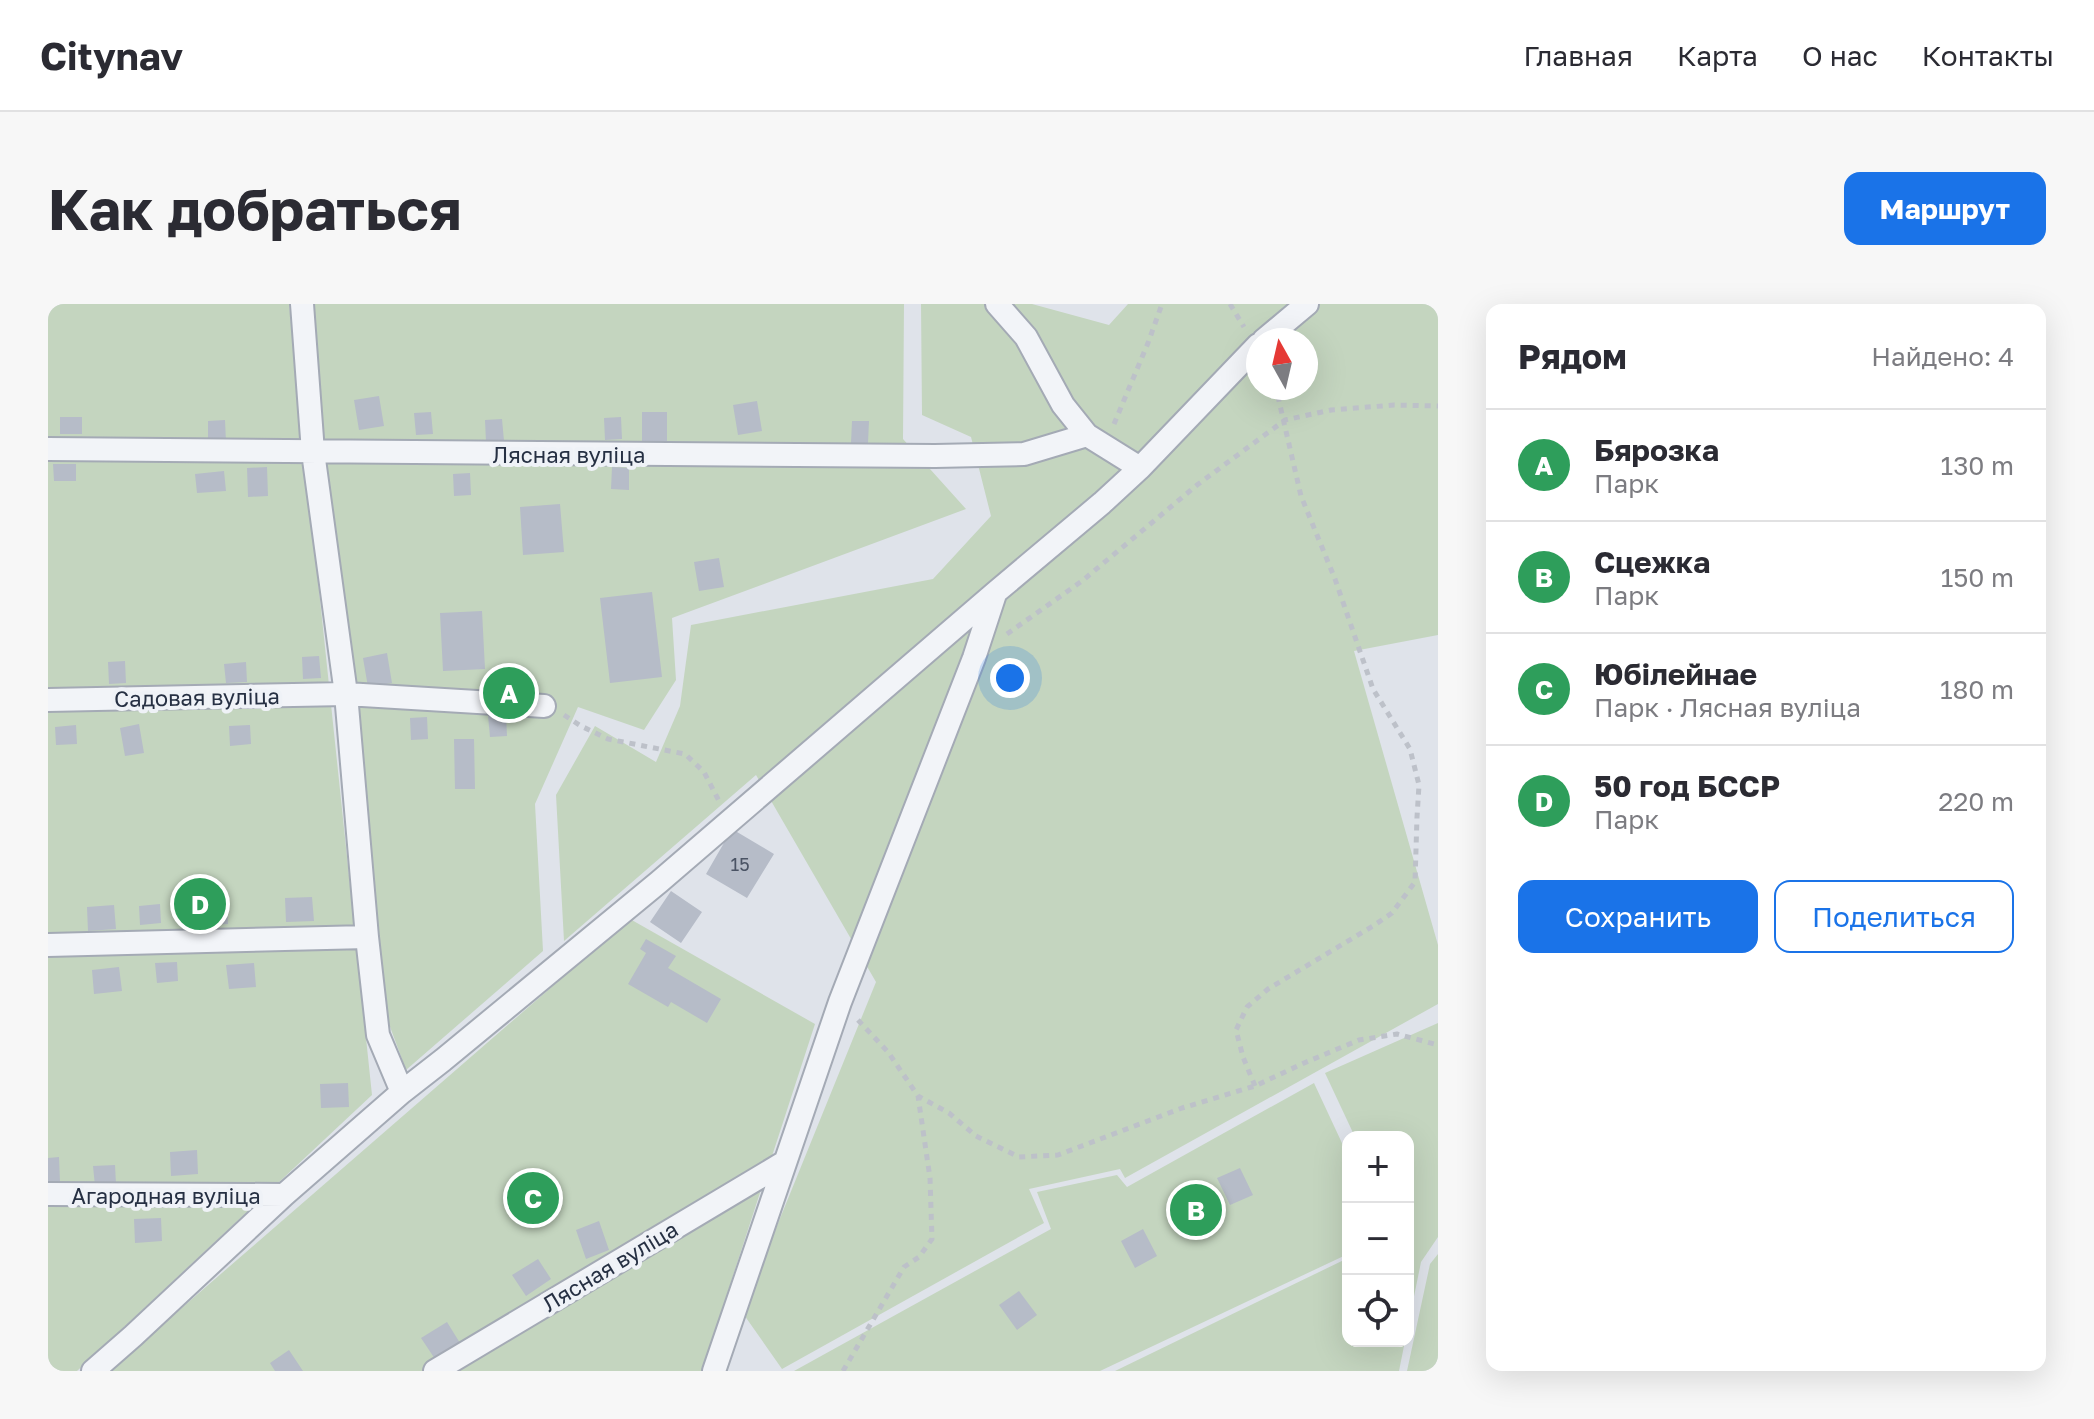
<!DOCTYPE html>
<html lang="ru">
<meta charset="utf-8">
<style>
:root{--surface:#fff;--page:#f7f7f7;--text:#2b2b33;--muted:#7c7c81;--line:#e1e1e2;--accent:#1a73e8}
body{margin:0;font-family:"Golos Text",sans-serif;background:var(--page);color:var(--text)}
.controls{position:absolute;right:24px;bottom:24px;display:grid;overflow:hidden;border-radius:16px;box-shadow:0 8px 32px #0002}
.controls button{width:72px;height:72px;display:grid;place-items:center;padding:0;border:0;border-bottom:2px solid var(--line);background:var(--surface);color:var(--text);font:40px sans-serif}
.compass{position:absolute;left:1198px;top:24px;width:72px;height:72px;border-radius:50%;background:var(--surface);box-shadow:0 8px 32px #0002;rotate:352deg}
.you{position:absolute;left:962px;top:374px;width:28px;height:28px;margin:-20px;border:6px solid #fff;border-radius:50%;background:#1a73e8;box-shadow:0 0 0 12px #1a73e833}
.badge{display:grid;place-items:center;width:52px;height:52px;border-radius:50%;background:var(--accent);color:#fff;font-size:26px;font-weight:700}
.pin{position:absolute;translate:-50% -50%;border:4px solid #fff;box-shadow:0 2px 8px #0006}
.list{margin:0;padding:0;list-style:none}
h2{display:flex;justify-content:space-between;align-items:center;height:104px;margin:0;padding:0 32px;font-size:34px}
h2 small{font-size:26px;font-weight:400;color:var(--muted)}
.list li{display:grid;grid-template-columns:52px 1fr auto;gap:24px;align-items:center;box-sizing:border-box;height:112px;padding:0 32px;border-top:2px solid var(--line)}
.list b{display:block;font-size:30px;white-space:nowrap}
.list p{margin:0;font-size:26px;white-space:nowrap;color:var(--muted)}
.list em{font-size:26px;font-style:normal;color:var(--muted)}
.actions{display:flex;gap:16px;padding:24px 32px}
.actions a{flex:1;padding:18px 0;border:2px solid var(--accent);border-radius:16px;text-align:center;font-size:28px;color:var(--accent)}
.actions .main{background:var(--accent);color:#fff}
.icon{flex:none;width:44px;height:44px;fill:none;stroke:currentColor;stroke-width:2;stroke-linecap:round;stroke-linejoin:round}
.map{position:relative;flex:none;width:1390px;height:1067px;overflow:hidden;border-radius:16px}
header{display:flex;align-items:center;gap:48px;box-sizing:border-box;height:112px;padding:0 40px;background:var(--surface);border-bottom:2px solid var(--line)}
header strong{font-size:38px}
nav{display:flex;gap:44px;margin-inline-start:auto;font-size:28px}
.intro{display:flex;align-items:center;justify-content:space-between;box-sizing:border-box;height:192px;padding:0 48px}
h1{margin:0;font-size:56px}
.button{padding:20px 36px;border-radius:16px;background:var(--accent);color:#fff;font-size:28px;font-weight:700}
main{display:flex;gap:48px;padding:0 48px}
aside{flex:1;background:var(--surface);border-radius:16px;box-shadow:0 8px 32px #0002}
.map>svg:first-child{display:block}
.green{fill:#c4d5bf;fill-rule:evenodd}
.building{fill:#b6bcc8}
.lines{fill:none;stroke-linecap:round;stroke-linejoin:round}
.minor-casing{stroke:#a4aab5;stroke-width:26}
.path{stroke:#bdc1c9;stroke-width:5;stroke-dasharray:6 6;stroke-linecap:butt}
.minor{stroke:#f2f4f8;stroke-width:22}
.labels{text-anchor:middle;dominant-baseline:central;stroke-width:8;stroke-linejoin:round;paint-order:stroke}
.number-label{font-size:18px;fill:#4a5364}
.street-label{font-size:22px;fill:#263043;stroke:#eff2f7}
</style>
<header>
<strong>Citynav</strong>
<nav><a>Главная</a><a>Карта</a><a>О нас</a><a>Контакты</a></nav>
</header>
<div class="intro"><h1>Как добраться</h1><a class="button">Маршрут</a></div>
<main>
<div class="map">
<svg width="1390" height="1067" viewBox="0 0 1390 1067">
<rect width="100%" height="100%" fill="#dfe3ea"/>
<!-- green -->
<path class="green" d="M0 0H241L324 791 29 1067H0Z
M258 0H856L855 135 918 205 624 314 628 376 596 426 530 403 487 500 495 647 358 766 341 720Z
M873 0H984L1061 21 1080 0H1390V331L1306 347 1390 641V700L1077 874 1072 865 981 885 996 919 734 1065 694 1008 828 678 708 471 516 637 508 491 547 422 608 458 632 402 643 321 885 275 943 212 923 133 874 111ZM1210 36H1258V84H1210Z
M582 615 767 720 654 1067H61Z
M1390 719V933L1373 958 1360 1022V833H1307L1277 769Z
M1266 779 1300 852V950L1052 1067H746L1003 925 989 888 1069 871 1079 883Z
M1390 950V1067H1359L1382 960Z
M1300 954V1037H1357L1351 1067H1067Z"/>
<!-- building -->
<path class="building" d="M331 92 336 122 311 126 306 96Z
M709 97 714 127 690 131 685 101Z
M383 108 385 130 368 131 366 109Z
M594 108H619V139L594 138Z
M12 113H34V130H12Z
M573 113 574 135 557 136 556 114Z
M454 115 456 137 438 138 437 116Z
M177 116 178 138 160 139V117Z
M804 117H821L820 139H803Z
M5 160H28V177H6Z
M219 163 220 192 200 193 199 164Z
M564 163 581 164V186L563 185Z
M176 167 178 187 149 189 147 170Z
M422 169 423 191 406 192 405 170Z
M512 200 516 248 475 251 472 203Z
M671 254 676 283 651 287 646 258Z
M604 288 614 373 562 379 552 294Z
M434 307 437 365 395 367 392 309Z
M339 349 344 379 320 383 315 354Z
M271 352 273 374 255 375 254 353Z
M77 357 78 379 61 380 60 358Z
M198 358 199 378 178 379 176 360Z
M458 410 459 432 442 433 440 411Z
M379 413 380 435 363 436 362 414Z
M91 420 96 449 77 452 72 424Z
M28 421 29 440 8 441 7 423Z
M202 421 203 440 182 442 181 422Z
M406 435H426L427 485H407Z
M684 525 726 550 699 594 658 570Z
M623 587 654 608 633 639 602 618Z
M264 593 266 617 238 618 237 594Z
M112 600 113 619 92 621 91 602Z
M179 600 180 620 158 621 157 602Z
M66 601 68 625 40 627 39 603Z
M598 635 628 652 620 664 673 695 659 719 623 698 620 703 580 680 598 649 592 645Z
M129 658 130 677 109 679 107 659Z
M206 659 208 683 181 685 178 661Z
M71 663 74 687 46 690 44 666Z
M300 779 301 803 273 804 272 780Z
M149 846 150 870 123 872 122 848Z
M11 853 12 878H0V854Z
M67 861 68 880 47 882 45 862Z
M1192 864 1205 891 1182 901 1169 874Z
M113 914 114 937 87 939 86 915Z
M551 917 561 946 538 955 528 926Z
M1095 925 1109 952 1087 964 1073 937Z
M490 955 503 975 478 992 464 971Z
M971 987 989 1011 969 1026 951 1001Z
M399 1018 412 1039 387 1055 373 1034Z
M241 1046 255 1067H227L222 1059Z"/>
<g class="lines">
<!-- minor casing -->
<g class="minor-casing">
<path id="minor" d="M254 0 265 148 298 390 319 633 330 731 354 788
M949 0 978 33 1015 101 1039 131 1092 164
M1216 36 1259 0
M0 145 887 152 976 150 1039 131
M0 396 298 390 496 402
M0 641 319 633
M0 890 236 891
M45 1067 85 1032 236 891 354 788 395 756 611 578 948 288 1054 199 1092 164 1210 41
M387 1067 737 858
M666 1067 792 698 926 354 947 290"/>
</g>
<!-- path -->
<path class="path" d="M1182 0 1196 23
M1066 120 1100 39 1114 0
M959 330 1034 277 1149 181 1237 116 1283 106 1346 101 1390 102
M516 411 533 422 560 435 637 450 656 468 672 499
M810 716 840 748 870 792 901 809 928 832 971 853 1010 851 1134 804 1207 782 1256 759 1311 736 1349 730 1390 741
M1207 782 1195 753 1188 726 1199 703 1220 685 1325 622 1344 609 1367 578 1369 513 1371 481 1362 445 1325 385 1287 275 1253 192 1228 84
M795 1067 856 963 871 953 884 935 882 874 870 792"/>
<!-- minor -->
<use href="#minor" class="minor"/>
</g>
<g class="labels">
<!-- number labels -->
<g class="number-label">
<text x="692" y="560">15</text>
</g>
<!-- street labels -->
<g class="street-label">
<text x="521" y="150">Лясная вуліца</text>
<text transform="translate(149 393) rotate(-1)">Садовая вуліца</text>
<text x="118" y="891">Агародная вуліца</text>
<text transform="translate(562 962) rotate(-31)">Лясная вуліца</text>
</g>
</g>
</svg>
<div class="controls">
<button>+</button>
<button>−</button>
<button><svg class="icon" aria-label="locate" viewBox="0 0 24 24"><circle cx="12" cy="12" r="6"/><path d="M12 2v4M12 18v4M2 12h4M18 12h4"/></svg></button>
</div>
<svg class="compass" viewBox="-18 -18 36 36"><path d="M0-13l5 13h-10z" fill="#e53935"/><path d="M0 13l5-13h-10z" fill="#7c7c81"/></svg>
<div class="you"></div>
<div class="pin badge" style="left:461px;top:389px;background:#2e9e5b">A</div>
<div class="pin badge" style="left:1148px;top:906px;background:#2e9e5b">B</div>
<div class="pin badge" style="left:485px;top:894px;background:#2e9e5b">C</div>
<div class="pin badge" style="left:152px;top:600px;background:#2e9e5b">D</div>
</div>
<aside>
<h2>Рядом<small>Найдено: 4</small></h2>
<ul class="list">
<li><span class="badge" style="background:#2e9e5b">A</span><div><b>Бярозка</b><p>Парк</p></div><em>130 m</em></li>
<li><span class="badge" style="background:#2e9e5b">B</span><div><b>Сцежка</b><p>Парк</p></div><em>150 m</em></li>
<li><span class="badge" style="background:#2e9e5b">C</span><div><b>Юбілейнае</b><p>Парк · Лясная вуліца</p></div><em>180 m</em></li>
<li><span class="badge" style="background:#2e9e5b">D</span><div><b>50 год БССР</b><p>Парк</p></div><em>220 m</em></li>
</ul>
<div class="actions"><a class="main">Сохранить</a><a>Поделиться</a></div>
</aside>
</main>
